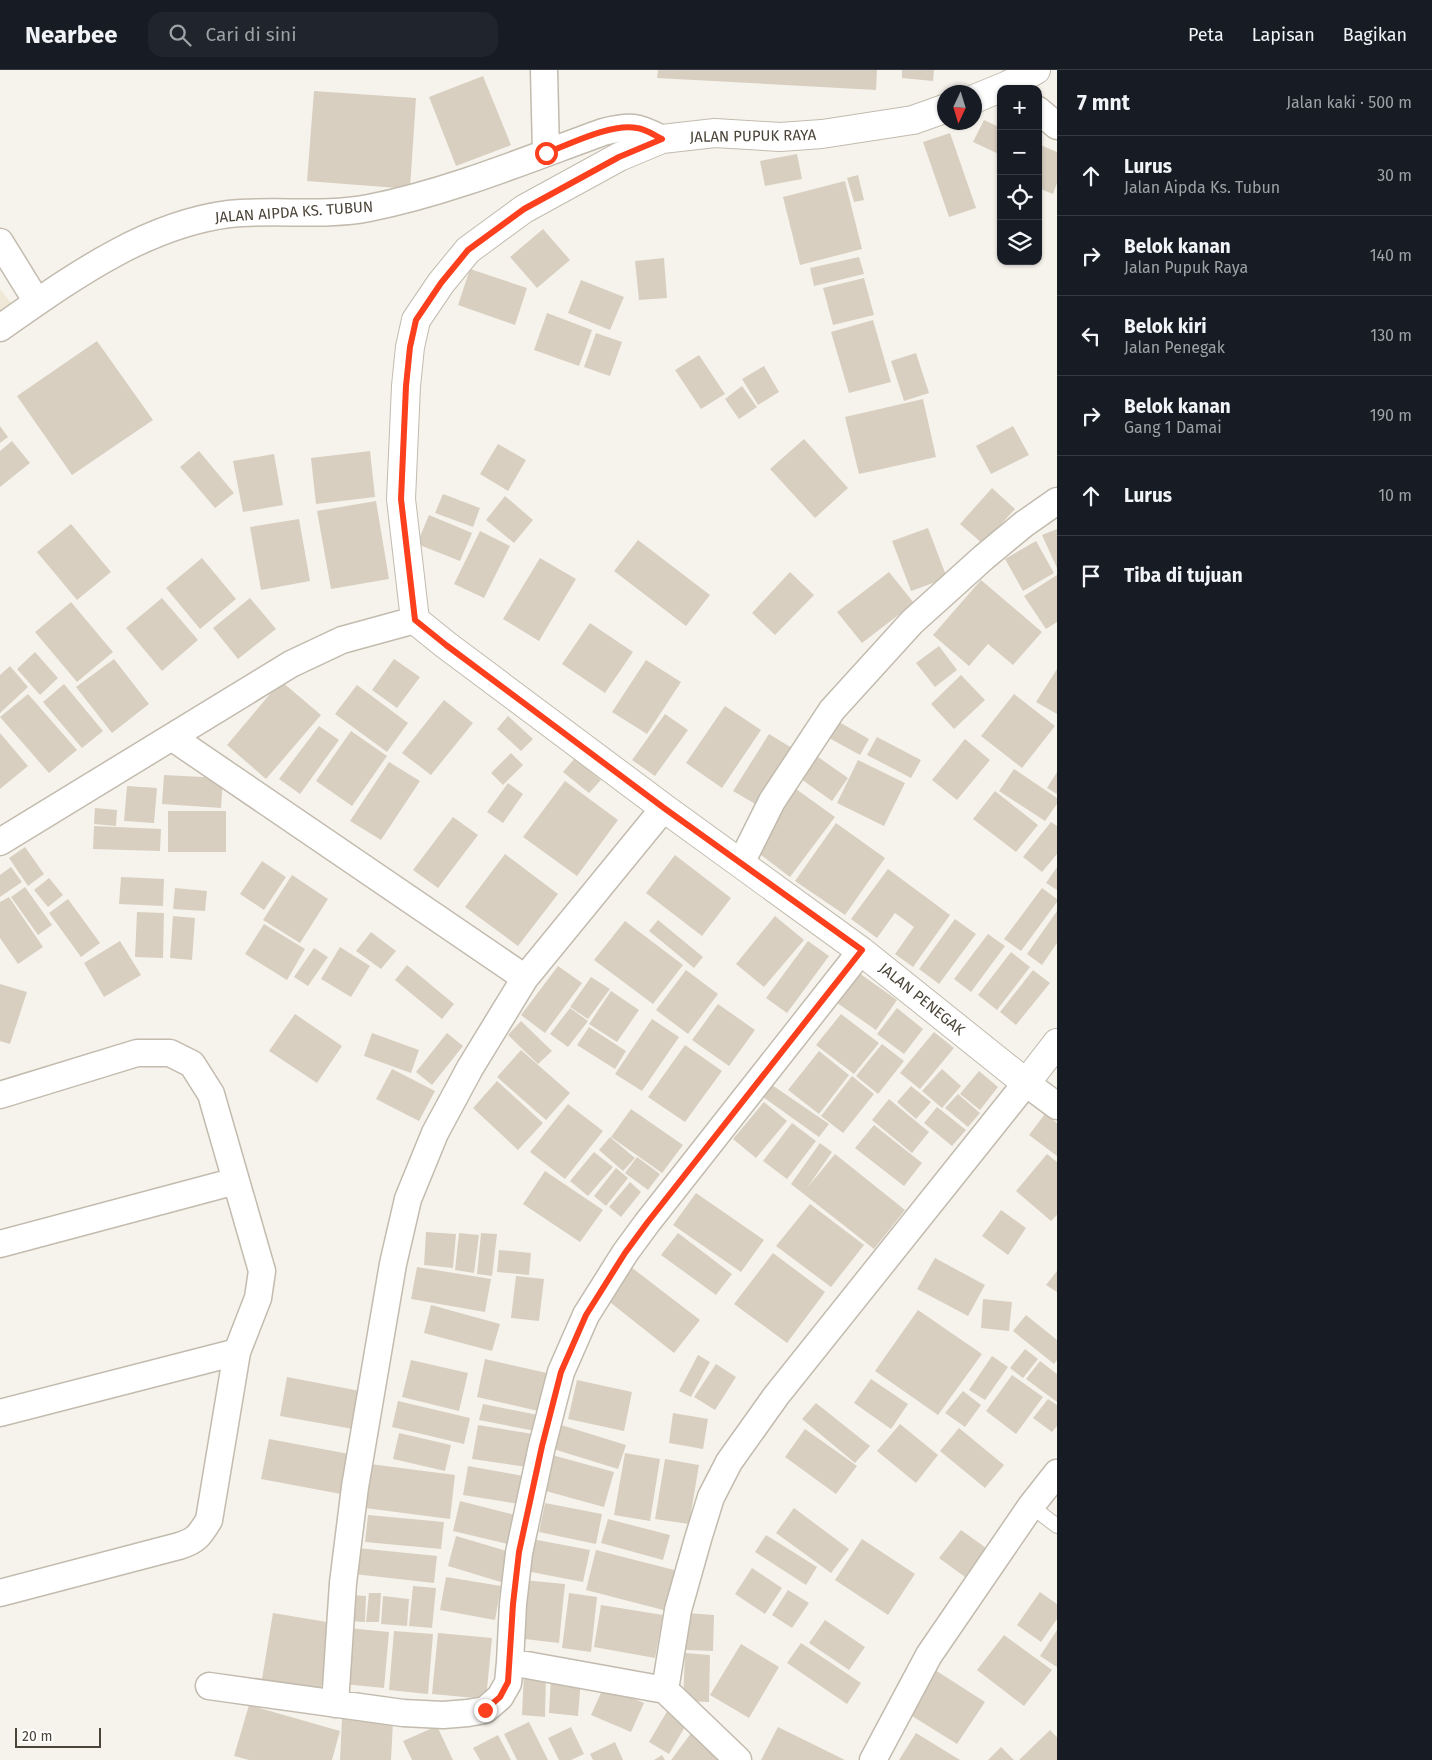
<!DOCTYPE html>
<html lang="id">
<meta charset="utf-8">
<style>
:root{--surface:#171b24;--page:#20242c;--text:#f1f3f6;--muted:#9ea1a6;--line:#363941}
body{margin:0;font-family:"Fira Sans",sans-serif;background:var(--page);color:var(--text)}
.controls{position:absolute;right:15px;top:15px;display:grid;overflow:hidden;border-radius:10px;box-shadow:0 1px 4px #0004}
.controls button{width:45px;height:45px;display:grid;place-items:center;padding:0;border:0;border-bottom:1px solid var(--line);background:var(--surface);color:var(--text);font:25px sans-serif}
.compass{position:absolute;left:937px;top:15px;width:45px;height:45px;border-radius:50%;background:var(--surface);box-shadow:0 1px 4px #0004;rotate:184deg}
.scale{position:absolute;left:15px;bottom:12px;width:86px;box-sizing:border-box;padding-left:5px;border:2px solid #4b4439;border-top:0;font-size:14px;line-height:18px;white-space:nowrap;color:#4b4439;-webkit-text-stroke:4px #fff;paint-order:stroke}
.stop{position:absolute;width:15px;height:15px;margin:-11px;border:4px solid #fc3f1d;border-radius:50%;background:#fff}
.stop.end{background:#fc3f1d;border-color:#fff;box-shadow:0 1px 5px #0008}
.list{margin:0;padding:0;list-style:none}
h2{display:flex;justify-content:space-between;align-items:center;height:65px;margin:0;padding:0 20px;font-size:21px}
h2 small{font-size:16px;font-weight:400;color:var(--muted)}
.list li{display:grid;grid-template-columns:32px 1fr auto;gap:15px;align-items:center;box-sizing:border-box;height:80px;padding:0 20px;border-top:1px solid var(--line)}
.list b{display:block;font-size:19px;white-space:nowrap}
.list p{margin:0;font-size:16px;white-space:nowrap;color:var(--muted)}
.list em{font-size:16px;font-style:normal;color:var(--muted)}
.icon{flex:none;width:28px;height:28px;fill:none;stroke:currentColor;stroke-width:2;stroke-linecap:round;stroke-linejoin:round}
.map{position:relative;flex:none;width:1057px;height:1690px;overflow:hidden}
header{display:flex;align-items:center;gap:30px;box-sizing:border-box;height:70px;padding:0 25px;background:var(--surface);border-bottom:1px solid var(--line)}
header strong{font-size:24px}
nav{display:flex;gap:28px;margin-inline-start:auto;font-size:18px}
.search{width:350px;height:45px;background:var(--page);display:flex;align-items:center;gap:12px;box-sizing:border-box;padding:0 18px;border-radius:15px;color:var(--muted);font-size:19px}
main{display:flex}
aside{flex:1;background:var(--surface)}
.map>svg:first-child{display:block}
.education{fill:#efe8d6}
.building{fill:#d8cfc1}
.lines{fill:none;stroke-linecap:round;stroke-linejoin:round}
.service-casing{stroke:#c2bbae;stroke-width:16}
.minor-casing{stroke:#c2bbae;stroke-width:29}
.tertiary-casing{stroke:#c2bbae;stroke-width:30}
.service{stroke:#fff;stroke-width:14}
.minor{stroke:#fff;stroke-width:26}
.tertiary{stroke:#fff;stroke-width:28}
.route{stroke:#fc3f1d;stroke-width:6}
.labels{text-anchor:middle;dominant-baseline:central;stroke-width:4;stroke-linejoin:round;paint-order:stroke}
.street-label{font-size:15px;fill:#4b4439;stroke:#fff}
</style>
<header>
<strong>Nearbee</strong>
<div class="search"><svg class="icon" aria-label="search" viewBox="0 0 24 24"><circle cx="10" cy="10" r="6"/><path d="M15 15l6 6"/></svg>Cari di sini</div>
<nav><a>Peta</a><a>Lapisan</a><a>Bagikan</a></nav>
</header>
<main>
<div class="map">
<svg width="1057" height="1690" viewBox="0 0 1057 1690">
<rect width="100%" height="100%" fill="#f6f3ec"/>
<!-- education -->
<path class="education" d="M0 219 11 233 0 241Z"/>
<!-- building -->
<path class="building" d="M658 0H877L876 20 657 8Z
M902 0H934L933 11 902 8Z
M483 6 511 75 456 96 429 27Z
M314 21 416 28 410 119 307 111Z
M984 50 1001 58V85L973 72Z
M950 63 976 138 949 147 923 72Z
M1038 74 1057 82V113L1053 124 1038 118Z
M797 84 802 109 765 116 760 91Z
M858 105 864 130 854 132 847 108Z
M845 111 862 179 800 195 783 127Z
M543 159 570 190 537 218 510 187Z
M859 187 864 204 814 216 810 198Z
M664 188 667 228 639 230 635 191Z
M470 199 527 218 515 255 458 235Z
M864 208 874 245 833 255 823 218Z
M581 210 624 227 610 260 568 243Z
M547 243 592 260 579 296 534 280Z
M873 250 891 312 849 323 831 262Z
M596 263 622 272 610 306 584 297Z
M97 271 153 350 72 405 17 326Z
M916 283 929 323 904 331 891 291Z
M699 285 725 324 701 339 675 300Z
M764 296 779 322 758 335 742 309Z
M742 316 757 337 739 349 725 329Z
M923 329 936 387 859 404 845 347Z
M0 356 8 367 0 373Z
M1013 356 1029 385 991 404 976 376Z
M804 369 848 418 815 448 770 399Z
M12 371 30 393 0 417V381Z
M498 374 526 390 508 421 480 404Z
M199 381 234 423 215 438 180 397Z
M370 381 375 427 316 434 311 388Z
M274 384 283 435 243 442 233 391Z
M992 418 1015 439 983 474 960 454Z
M443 424 480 438 473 457 435 443Z
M505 426 533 450 514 473 486 450Z
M376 431 389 509 331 519 317 441Z
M429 445 472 463 460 491 417 474Z
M299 449 310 511 261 520 250 457Z
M71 454 111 502 77 530 37 482Z
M928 458 947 508 911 521 892 471Z
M1057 459V498L1042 465Z
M480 461 510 476 484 528 454 514Z
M638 470 710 525 686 556 614 501Z
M1036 471 1054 503 1023 521 1005 489Z
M202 488 236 529 200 559 166 518Z
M540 488 576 509 539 571 503 549Z
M790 502 814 525 775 565 752 543Z
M889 502 914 533 862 573 837 542Z
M1057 505V552L1046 559 1024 526Z
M981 510 1042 562 1013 595 988 574 969 596 933 565Z
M162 528 198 570 162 601 126 558Z
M250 528 276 559 238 589 213 558Z
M71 532 113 582 77 612 35 562Z
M590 553 633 582 605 623 562 594Z
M939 576 957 600 935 617 916 593Z
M35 582 58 608 40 625 17 599Z
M114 589 149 634 112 663 76 617Z
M394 589 420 607 397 638 372 620Z
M646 590 681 612 647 664 612 642Z
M10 596 28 617 0 643V605Z
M1057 599V644L1036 632Z
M961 605 985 630 954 659 931 634Z
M281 611 321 645 266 709 227 675Z
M64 614 103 661 82 678 43 632Z
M357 615 408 653 387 682 335 644Z
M28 624 77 680 49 703 0 647Z
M1014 624 1055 656 1022 698 981 666Z
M444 630 473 653 431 705 402 683Z
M725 636 761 660 722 718 686 693Z
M665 644 688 660 655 706 632 690Z
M508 646 533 669 521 681 497 659Z
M839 652 869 669 860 685 829 668Z
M319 656 339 670 300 724 279 709Z
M351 661 387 686 352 736 316 711Z
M0 663 28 696 0 719Z
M769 664 792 678 757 735 733 721Z
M877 667 921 690 911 708 867 685Z
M965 669 990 690 957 730 932 710Z
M511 683 523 695 503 715 491 703Z
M818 687 848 708 832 731 801 709Z
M575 688 601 710 589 723 563 702Z
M858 690 905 713 884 756 837 733Z
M389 692 420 711 381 770 350 751Z
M1014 699 1057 728V734L1045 751 999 721Z
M1057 702V724L1047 718Z
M164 705 223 708 221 738 162 734Z
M565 711 618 750 577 806 523 767Z
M508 713 523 724 503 753 487 742Z
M127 716 157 718 154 753 124 751Z
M796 719 835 747 790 807 752 778Z
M995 721 1038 755 1016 782 973 749Z
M95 738 117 740 116 756 94 754Z
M168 741H226V782H168Z
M453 747 478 765 438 818 413 800Z
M1051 752 1057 756V784L1042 802 1023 787Z
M836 753 885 788 845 845 795 811Z
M94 756 161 759 160 781 93 779Z
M25 777 44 804 28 816 9 788Z
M505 784 558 824 518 876 465 837Z
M675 785 731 828 702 866 646 823Z
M262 791 286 807 264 840 240 824Z
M11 797 22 812 0 827V805Z
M1057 797V820L1046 813Z
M888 799 950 845 913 897 895 884 914 857 895 843 877 868 851 849Z
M292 805 328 829 300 873 263 850Z
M121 807 164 809 163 836 119 834Z
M49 808 63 825 48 837 34 820Z
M25 817 52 855 38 865 11 827Z
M175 818 207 821 205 841 173 839Z
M1042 818 1057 829V832L1021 881 1004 869Z
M9 827 43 877 18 894 0 868V832Z
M68 829 100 873 81 887 49 843Z
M1057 841V873L1042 895 1027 884Z
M137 842 164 843 163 888 135 887Z
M173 846 195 848 192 890 170 888Z
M775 846 804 870 764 917 736 894Z
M955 849 976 864 939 914 919 899Z
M658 850 703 887 694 898 649 861Z
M625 851 683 895 653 934 594 890Z
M264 854 305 879 287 910 245 884Z
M371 862 396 881 381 899 356 881Z
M988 864 1005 876 971 922 954 909Z
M120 871 141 905 104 927 84 893Z
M808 871 829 886 787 943 766 928Z
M340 877 370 896 351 927 321 909Z
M314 878 328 887 308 916 294 907Z
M1011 882 1030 897 997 940 978 925Z
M407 895 454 934 442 949 395 910Z
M558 896 582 913 545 963 521 945Z
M852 898 897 930 876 960 830 928Z
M686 900 718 924 688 964 656 940Z
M1033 900 1050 913 1016 955 1000 942Z
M591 907 610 919 588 949 570 937Z
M0 914 27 922 10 974 0 971Z
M611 921 639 940 617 972 589 954Z
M718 934 755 960 729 996 692 970Z
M570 938 588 951 568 977 550 964Z
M897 938 923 959 904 984 877 964Z
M295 944 342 976 317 1013 269 981Z
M841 944 879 973 854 1004 816 975Z
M652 949 679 967 642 1021 615 1004Z
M521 951 552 981 538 994 508 965Z
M589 957 626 981 615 999 577 975Z
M934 962 954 978 920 1019 900 1003Z
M372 963 419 980 411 1003 364 986Z
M447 963 463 976 432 1015 416 1002Z
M882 974 904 991 878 1024 856 1006Z
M685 975 722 1001 685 1052 648 1027Z
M521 980 570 1023 546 1050 497 1007Z
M819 981 849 1005 819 1044 788 1020Z
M392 999 435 1021 419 1051 376 1029Z
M942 999 961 1016 942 1038 922 1021Z
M979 1001 998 1017 980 1040 960 1024Z
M852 1006 874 1024 843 1063 821 1046Z
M497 1011 543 1053 518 1080 473 1038Z
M772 1015 829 1054 819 1067 763 1027Z
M911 1016 931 1032 916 1049 897 1032Z
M958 1024 980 1043 968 1057 945 1038Z
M889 1029 929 1062 912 1083 872 1050Z
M764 1032 787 1051 756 1088 733 1069Z
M568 1034 603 1061 565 1109 530 1082Z
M937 1037 966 1060 952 1076 924 1053Z
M631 1039 683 1075 662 1103 611 1067Z
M1045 1044 1057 1053V1086L1029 1065Z
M792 1053 816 1071 787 1109 763 1091Z
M874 1055 922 1093 904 1116 855 1078Z
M610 1067 635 1088 623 1101 599 1080Z
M820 1073 832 1082 807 1118 835 1084 905 1140 874 1179 791 1114Z
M594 1082 613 1097 588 1126 570 1111Z
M1047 1084 1057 1092V1145L1051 1151 1016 1121Z
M637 1087 660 1104 648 1120 625 1103Z
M616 1098 628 1108 606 1136 594 1126Z
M545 1101 603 1140 580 1172 523 1134Z
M630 1112 641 1122 621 1147 609 1137Z
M696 1123 764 1170 741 1202 673 1155Z
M810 1134 864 1175 831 1217 776 1176Z
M1001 1140 1026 1158 1008 1185 982 1166Z
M426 1162 456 1164 453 1198 424 1195Z
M459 1163 479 1165 474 1203 455 1200Z
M481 1163 497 1164 492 1206 477 1204Z
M678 1163 732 1204 716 1225 661 1185Z
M499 1180 531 1183 529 1205 497 1202Z
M773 1183 825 1222 787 1273 734 1234Z
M935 1188 985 1215 968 1246 917 1219Z
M417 1197 491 1209 485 1242 411 1229Z
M631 1197 700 1250 674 1283 606 1229Z
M1057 1201V1222L1046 1215Z
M516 1206 544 1209 539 1251 511 1248Z
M983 1229 1012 1232 1009 1261 981 1258Z
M431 1235 500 1254 492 1281 424 1263Z
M918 1240 982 1284 938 1345 875 1301Z
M1026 1245 1057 1270V1290L1054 1294 1013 1261Z
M1025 1279 1038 1289 1023 1308 1010 1298Z
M698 1285 710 1292 691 1327 679 1321Z
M992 1286 1008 1297 985 1330 969 1320Z
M485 1289 547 1303 538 1341 477 1327Z
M411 1290 468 1303 459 1341 402 1327Z
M1040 1291 1057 1304V1332L1026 1309Z
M716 1294 736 1307 715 1340 694 1327Z
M1012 1305 1043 1327 1016 1364 986 1341Z
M287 1307 360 1321 353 1359 280 1346Z
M871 1309 908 1334 891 1359 854 1333Z
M577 1310 632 1322 624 1361 568 1349Z
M963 1321 981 1335 965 1357 945 1343Z
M1048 1329 1057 1335V1356L1052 1362 1033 1348Z
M398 1331 470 1348 464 1374 392 1357Z
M816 1333 870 1376 855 1393 802 1349Z
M483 1334 538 1345 535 1361 479 1350Z
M673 1343 708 1349 703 1379 669 1373Z
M558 1354 626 1375 618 1399 550 1378Z
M900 1354 938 1385 916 1413 877 1381Z
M478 1355 533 1364 527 1397 472 1389Z
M959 1358 1004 1395 985 1418 940 1381Z
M805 1359 857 1396 836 1424 785 1387Z
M399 1363 451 1375 445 1401 393 1389Z
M269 1369 349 1384 341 1424 261 1409Z
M625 1383 660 1389 650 1451 614 1445Z
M552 1385 614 1402 604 1437 542 1420Z
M665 1389 699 1395 689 1454 655 1449Z
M370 1394 455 1405 450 1449 365 1438Z
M468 1396 524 1406 519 1434 463 1425Z
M460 1431 519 1446 512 1475 453 1461Z
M545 1433 602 1444 596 1474 539 1462Z
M794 1438 849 1479 831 1503 776 1463Z
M368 1445 444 1452 441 1479 365 1472Z
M608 1449 670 1465 663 1490 601 1473Z
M961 1460 986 1478 965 1507 939 1488Z
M766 1465 817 1497 806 1515 755 1482Z
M456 1466 513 1483 504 1513 448 1496Z
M532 1469 590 1480 583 1512 526 1501Z
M862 1469 915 1504 888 1545 835 1510Z
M357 1478 437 1486 434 1513 354 1504Z
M596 1480 682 1502 671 1542 586 1520Z
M752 1498 782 1518 765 1544 735 1524Z
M446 1507 501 1516 495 1550 440 1540Z
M523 1510 565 1514 559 1573 516 1568Z
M413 1516 436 1518 432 1558 409 1556Z
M788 1520 809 1533 792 1558 772 1545Z
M1040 1522 1057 1534V1549L1041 1572 1017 1555Z
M369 1523H381L379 1552H366Z
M569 1523 597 1527 591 1582 562 1578Z
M350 1525 366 1526 365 1552 348 1551Z
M383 1526 409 1529 407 1556 381 1554Z
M601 1535 663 1545 655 1588 594 1577Z
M273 1543 333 1553 321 1619 262 1609Z
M687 1543 714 1545 713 1581 686 1580Z
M825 1550 865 1577 849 1600 809 1573Z
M348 1558 389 1562 384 1618 343 1614Z
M1057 1560V1597L1040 1586Z
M394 1561 433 1564 428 1624 389 1620Z
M438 1563 492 1568 486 1629 432 1624Z
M1004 1565 1052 1600 1024 1636 977 1600Z
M801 1573 861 1613 847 1634 787 1593Z
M741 1574 779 1597 749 1648 710 1625Z
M685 1583 710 1585 709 1632 683 1631Z
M932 1598 985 1632 957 1674 904 1641Z
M524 1602 546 1603 545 1647 522 1645Z
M551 1606 581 1609 578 1646 549 1643Z
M604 1616 644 1633 631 1662 591 1645Z
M249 1635 340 1661 332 1690H249L234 1686Z
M669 1638 689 1650 669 1684 649 1672Z
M342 1648 393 1651 391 1690H340Z
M529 1652 548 1690H517L504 1664Z
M437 1656 453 1690H412L403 1671Z
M571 1657 584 1684 571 1690H559L548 1668Z
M778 1657 845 1690H761Z
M1050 1660 1057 1667V1690H1019Z
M692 1662 726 1690H671Z
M916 1663 960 1690H899Z
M498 1665 511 1690H480L473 1678Z
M615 1672 623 1690H593L590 1684Z
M1001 1677 1014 1690H988Z
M662 1685 665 1690H654Z"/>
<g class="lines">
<!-- service casing -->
<g class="service-casing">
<path id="service" d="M1031 1436 1057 1456"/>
</g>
<!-- minor casing -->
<g class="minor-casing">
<path id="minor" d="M544 0 546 83
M1038 40 1057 56
M0 172 37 232
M0 258C69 210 143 155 229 144 275 139 323 147 369 138 449 122 526 90 603 62 630 55 637 56 662 69
M173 668 525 908
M0 772 291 594 342 570 415 550
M741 793 772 731 832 640 912 552 983 488 1024 454 1057 431
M0 1025 137 983H170L192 994 211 1024 262 1201 258 1228 237 1282 209 1450C200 1465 196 1471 179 1476L0 1523
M0 1174 236 1111
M0 1343 237 1282
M510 1592 513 1534 519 1483 542 1376 561 1302 586 1245 625 1183 647 1153 861 881
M209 1616 403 1643 443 1645 468 1643 485 1640 500 1627 508 1613 510 1592 665 1620 738 1690
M665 1620 678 1540 698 1469 711 1427 729 1392 776 1326 1026 1013 1057 1036
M335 1634 343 1513 355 1417 393 1194 408 1129 435 1063 470 998 525 908 664 738
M873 1690 929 1585 1031 1436 1057 1403"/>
</g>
<!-- tertiary casing -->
<g class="tertiary-casing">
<path id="tertiary" d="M974 29 1008 15 1036 0
M944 39 913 50 822 64 780 67 715 63 662 69 619 87 524 139 468 180 441 213 416 250 410 277 406 316 401 429 415 550 446 575 664 738 861 881 1026 1013 1057 973"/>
</g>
<!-- service -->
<use href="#service" class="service"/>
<!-- minor -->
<use href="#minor" class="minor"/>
<!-- tertiary -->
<use href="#tertiary" class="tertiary"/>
</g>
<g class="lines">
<!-- route -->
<path class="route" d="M485 1640 500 1627 508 1612 513 1534 519 1482 542 1376 561 1302 586 1245 625 1183 647 1153 862 880 664 738 446 575 415 550 401 429 406 316 410 277 416 250 441 213 468 180 524 139 619 87 662 69C654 65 646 59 637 58 611 53 570 74 546 83"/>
</g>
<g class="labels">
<!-- street labels -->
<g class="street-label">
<text transform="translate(753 66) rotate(-1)">JALAN PUPUK RAYA</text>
<text transform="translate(294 142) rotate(-4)">JALAN AIPDA KS. TUBUN</text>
<text transform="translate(922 929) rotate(39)">JALAN PENEGAK</text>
</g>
</g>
</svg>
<div class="controls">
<button>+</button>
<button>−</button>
<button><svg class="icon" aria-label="locate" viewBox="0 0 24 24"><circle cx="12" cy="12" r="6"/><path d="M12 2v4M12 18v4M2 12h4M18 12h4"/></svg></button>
<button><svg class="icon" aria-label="layers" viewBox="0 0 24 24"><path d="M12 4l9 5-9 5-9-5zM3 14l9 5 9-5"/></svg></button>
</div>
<svg class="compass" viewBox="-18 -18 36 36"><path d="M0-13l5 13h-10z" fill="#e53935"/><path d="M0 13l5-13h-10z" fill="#9ea1a6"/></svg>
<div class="scale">20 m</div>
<div class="stop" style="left:546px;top:83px"></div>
<div class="stop end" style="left:485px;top:1640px"></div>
</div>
<aside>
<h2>7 mnt<small>Jalan kaki · 500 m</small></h2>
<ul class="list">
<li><svg class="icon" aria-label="ahead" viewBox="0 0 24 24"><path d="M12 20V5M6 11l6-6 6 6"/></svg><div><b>Lurus</b><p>Jalan Aipda Ks. Tubun</p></div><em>30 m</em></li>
<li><svg class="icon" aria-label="right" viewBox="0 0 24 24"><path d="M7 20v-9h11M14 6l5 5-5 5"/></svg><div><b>Belok kanan</b><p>Jalan Pupuk Raya</p></div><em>140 m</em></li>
<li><svg class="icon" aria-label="left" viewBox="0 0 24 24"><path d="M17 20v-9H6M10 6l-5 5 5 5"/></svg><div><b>Belok kiri</b><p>Jalan Penegak</p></div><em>130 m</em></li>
<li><svg class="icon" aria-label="right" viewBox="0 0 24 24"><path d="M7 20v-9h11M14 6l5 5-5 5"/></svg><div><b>Belok kanan</b><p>Gang 1 Damai</p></div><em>190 m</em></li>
<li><svg class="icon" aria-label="ahead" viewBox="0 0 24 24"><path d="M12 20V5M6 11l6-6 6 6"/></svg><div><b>Lurus</b></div><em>10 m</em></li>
<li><svg class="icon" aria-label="arrive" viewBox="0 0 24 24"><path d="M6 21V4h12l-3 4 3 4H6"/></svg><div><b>Tiba di tujuan</b></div></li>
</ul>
</aside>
</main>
